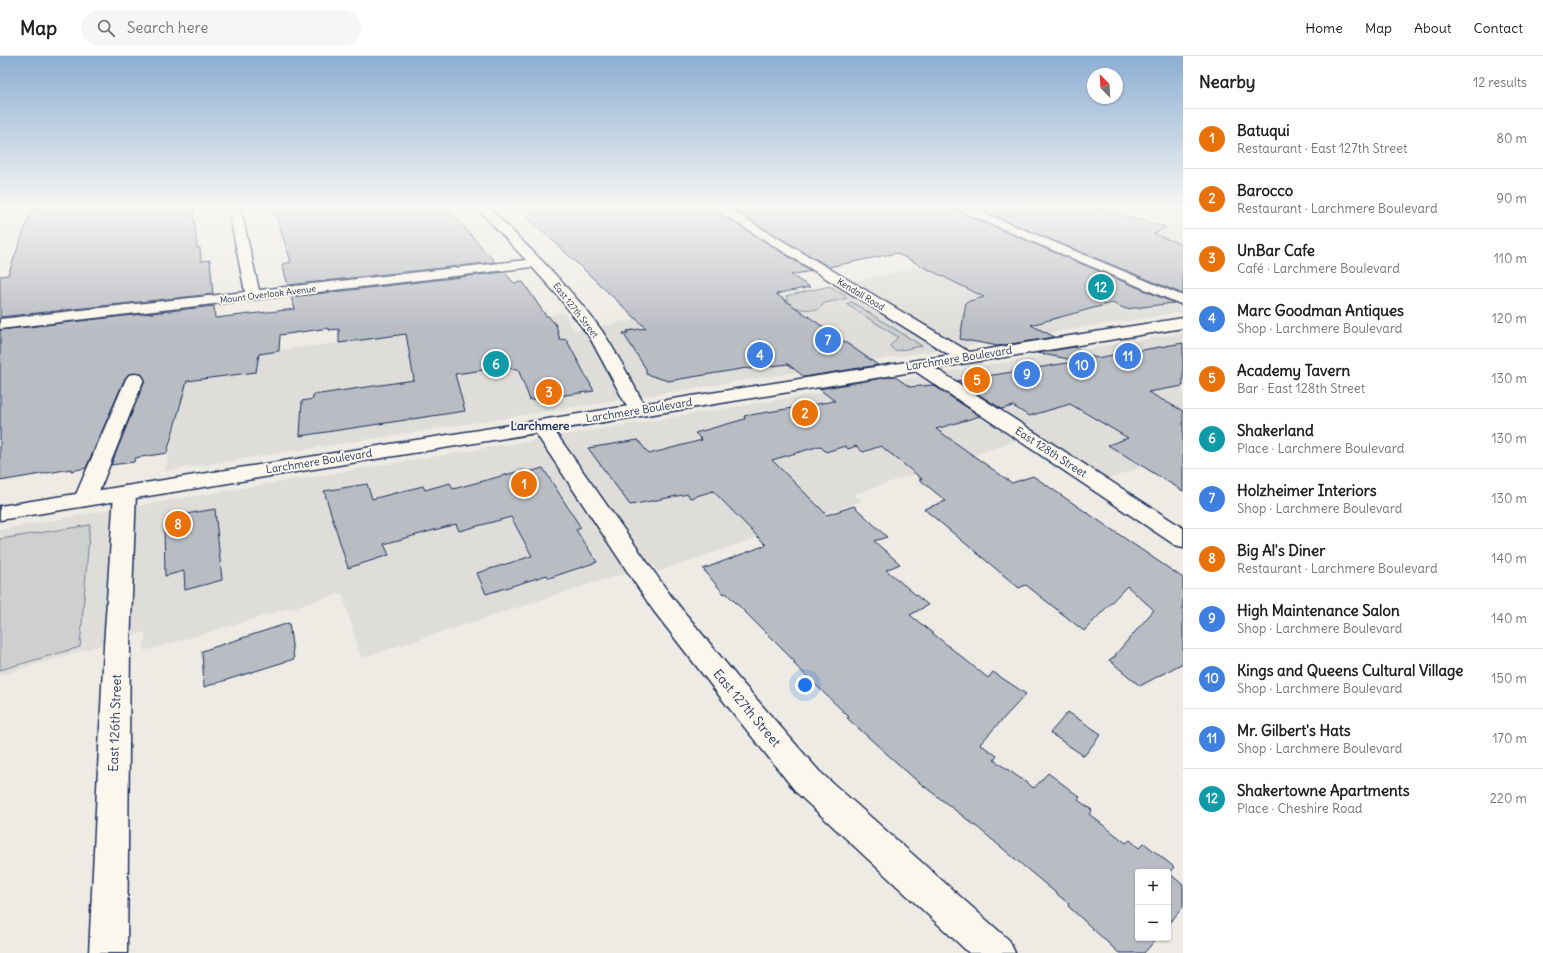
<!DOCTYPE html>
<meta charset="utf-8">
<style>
:root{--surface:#fff;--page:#f6f6f6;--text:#202124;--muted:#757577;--line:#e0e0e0;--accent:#d93025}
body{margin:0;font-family:Delius,sans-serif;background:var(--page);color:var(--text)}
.controls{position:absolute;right:12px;bottom:12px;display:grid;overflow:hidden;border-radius:4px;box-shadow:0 1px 3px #0004}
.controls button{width:36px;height:36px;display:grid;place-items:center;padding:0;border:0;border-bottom:1px solid var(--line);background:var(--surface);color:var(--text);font:20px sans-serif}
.compass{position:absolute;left:1087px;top:12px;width:36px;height:36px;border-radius:50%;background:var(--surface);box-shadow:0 1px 3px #0004;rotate:336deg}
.you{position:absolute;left:805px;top:629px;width:14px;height:14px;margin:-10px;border:3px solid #fff;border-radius:50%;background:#1a73e8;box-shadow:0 0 0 6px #1a73e833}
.badge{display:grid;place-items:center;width:26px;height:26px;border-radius:50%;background:var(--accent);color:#fff;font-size:13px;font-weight:700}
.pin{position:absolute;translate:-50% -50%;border:2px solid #fff;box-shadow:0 1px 4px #0006}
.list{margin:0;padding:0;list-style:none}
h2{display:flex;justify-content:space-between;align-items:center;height:52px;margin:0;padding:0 16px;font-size:17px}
h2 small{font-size:13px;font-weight:400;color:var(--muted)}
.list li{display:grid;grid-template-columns:26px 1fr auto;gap:12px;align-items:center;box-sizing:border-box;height:60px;padding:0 16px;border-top:1px solid var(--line)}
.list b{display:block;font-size:15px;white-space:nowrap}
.list p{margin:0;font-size:13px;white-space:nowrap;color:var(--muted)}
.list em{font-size:13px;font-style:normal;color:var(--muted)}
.icon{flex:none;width:22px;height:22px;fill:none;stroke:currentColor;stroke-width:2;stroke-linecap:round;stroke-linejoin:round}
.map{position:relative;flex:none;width:1183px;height:897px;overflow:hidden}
header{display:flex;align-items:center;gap:24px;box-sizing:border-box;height:56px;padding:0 20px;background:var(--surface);border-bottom:1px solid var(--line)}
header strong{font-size:19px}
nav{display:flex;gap:22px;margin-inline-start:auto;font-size:14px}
.search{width:280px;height:36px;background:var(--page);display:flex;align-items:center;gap:10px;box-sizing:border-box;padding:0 14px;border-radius:22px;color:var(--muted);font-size:15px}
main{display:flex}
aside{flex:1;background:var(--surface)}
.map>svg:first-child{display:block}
.built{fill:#deddda}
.green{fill:#cecfcf;stroke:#747f96}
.building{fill:#b9bcc3;stroke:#1b2f5e}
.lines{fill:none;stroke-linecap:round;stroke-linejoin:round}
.minor-casing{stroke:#1b2f5e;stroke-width:3}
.major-casing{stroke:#1b2f5e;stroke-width:3}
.minor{fill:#fbf7ec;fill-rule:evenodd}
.major{fill:#fbf7ec;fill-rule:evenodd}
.labels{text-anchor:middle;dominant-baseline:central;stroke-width:4;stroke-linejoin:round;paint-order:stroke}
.far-street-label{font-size:9px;fill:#1b2f5e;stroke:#fbf7ec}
.street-label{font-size:11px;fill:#1b2f5e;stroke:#fbf7ec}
.neighbourhood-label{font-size:12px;font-weight:bold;fill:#1b2f5e;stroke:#fbf7ec}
.near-street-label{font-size:13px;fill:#1b2f5e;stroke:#fbf7ec}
</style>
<header>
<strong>Map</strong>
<div class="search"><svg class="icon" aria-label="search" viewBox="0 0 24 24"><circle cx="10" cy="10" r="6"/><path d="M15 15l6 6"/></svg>Search here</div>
<nav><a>Home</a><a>Map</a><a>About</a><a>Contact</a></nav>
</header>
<main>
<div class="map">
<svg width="1183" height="897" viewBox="0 0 1183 897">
<rect width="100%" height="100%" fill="#eeebe4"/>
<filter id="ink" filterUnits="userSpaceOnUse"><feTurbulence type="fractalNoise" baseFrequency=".025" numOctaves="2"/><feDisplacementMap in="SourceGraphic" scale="8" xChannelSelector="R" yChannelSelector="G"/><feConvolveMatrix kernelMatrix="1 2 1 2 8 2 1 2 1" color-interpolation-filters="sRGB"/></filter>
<g filter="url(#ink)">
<!-- built -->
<path class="built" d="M1183 164V256L165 415 191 306 564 257 575 275 722 246 730 251 945 206 974 220 1156 178Z
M1183 277V396L1108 423 1041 379 1016 385 854 438 862 445 658 516 653 508 361 602 342 537 144 595 145 576 0 619V474L86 458Z"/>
<!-- green -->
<path class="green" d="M830 230 848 242 825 247 817 254C803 253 791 255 786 240Z
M852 246 922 290 895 295 890 290 898 281 846 248Z
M90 469 80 591 0 614V483Z"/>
<!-- building -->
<path class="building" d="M39 150H193L197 192H200L201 205 210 204 213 238 0 261V220L8 219 31 155 38 154Z
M273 150H445L495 206 288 229 282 208 291 206Z
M516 150H709L811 215 791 219 810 231 776 238 878 309 804 321 788 308 749 313 747 312 668 325 646 318V313L623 277H628L627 275 646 272Z
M727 150H950L952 153 1174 247 1126 253 1112 247 1031 269 1055 281 998 290 960 283 966 246 984 241 896 197 829 211Z
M970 150H1086L1166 171 1154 178 1183 189V238Z
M504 216 514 227 523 226 546 260H548L556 269 560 284 566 283 594 335 530 344 518 313 498 312 455 318 465 355 300 380 302 345 313 343V339L414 324 406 278 339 287V273L329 274V272L280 279 279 295 259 298 256 316 187 325 167 397 135 402 134 406 111 409 145 324 141 318H129L125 322 86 412 71 415V413L0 425V274L214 250 215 262 295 253 291 241Z
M1183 287V330L1148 336 1183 355V435L1108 389 1128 382 1070 348 1029 360 1013 350 1002 353 957 325 1079 305 1037 297 1074 291 1096 302Z
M894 320 910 331 933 329 980 360 936 373 1012 427 1033 420 1183 522V607L1140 630 1109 604 1116 600 1115 599 1154 554 1127 530 1084 575 1026 529 1019 532 924 453 946 445 919 423H922L881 390 863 396 856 390 848 393 845 390 826 396 820 390 772 404 827 459 854 450 887 481 874 485 900 508 886 514 928 549 910 559 988 622 993 616 1026 638 980 688 997 700 994 704 1034 732 1048 717 1080 741 1078 744 1092 754 1089 758 1126 787 1130 784 1139 792 1144 787 1174 811 1169 817 1183 829V851L1168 869V816H1138V882H1157L1144 897H1119L1068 850 1069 848 977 771 916 724 847 662 849 661 793 607 795 606 726 537 724 538 703 513 766 489 713 435 690 442 688 438 630 449 588 392 638 384 649 398 702 384 695 377 745 363 744 360 835 345 819 333Z
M543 412 581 472 576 474 597 506 549 522 547 519 486 538 477 517 532 500 511 461 459 475 456 468 384 488 389 499 348 512 324 435 367 428 372 443 423 430 425 434 450 427 453 433 524 414 526 417Z
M215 453 222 524 185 534 184 515 165 520 164 468 174 460Z
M289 567 294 603 204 631 202 595Z
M1068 656 1101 678 1084 700 1050 677Z"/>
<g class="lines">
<!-- minor casing -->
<g class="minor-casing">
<path id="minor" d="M228 150H240L259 234 526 204 475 150H487C527 190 569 229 602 275 619 300 633 328 647 354L645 358 638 360 631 358 589 280 559 241 532 211 0 273V263L245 236Z
M710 150H724L971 297 973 301 971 305 965 306 959 305Z
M951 150H967L1183 240V249L953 152Z
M918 304 924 305 1183 472V491L1175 489 912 313 909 309 912 305Z
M135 318 141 319 144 323 96 443 93 448 85 450 77 448 74 443 126 323 129 319Z
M541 364 548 366 671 540 738 622 819 715 1009 884 1015 897H969L797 737 718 638 653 554 531 370 534 366Z
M125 430 133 432 136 437 130 590 127 897H89L104 590 114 437 117 432Z"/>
</g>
<!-- major casing -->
<g class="major-casing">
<path id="major" d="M1183 262V272L0 464V450Z"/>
</g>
<!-- minor -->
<use href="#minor" class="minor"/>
<!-- major -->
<use href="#major" class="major"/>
</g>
</g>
<!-- sky -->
<linearGradient id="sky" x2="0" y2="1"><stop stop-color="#8cafd3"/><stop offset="0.55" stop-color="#f7f6f3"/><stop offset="1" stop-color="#f7f6f3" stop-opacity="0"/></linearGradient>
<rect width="1183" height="275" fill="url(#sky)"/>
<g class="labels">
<!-- far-street labels -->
<g class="far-street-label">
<text transform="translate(268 238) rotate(-7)">Mount Overlook Avenue</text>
<text transform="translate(861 238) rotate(31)">Kendall Road</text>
<text transform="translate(576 254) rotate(52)">East 127th Street</text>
</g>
<!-- street labels -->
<g class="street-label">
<text transform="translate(959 302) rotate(-9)">Larchmere Boulevard</text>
<text transform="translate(639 354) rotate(-9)">Larchmere Boulevard</text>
<text transform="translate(1051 396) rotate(33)">East 128th Street</text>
<text transform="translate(319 405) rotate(-9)">Larchmere Boulevard</text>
</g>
<!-- neighbourhood labels -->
<g class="neighbourhood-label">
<text x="540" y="369">Larchmere</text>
</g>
<!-- near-street labels -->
<g class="near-street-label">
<text transform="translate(747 652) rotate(50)">East 127th Street</text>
<text transform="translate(115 667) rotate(-88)">East 126th Street</text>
</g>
</g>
</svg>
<div class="controls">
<button>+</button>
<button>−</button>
</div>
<svg class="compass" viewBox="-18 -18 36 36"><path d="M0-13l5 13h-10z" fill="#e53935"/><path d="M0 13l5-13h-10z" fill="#757577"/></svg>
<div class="you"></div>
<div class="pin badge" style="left:524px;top:428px;background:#e8710a">1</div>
<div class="pin badge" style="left:805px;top:357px;background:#e8710a">2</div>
<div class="pin badge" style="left:549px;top:336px;background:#e8710a">3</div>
<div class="pin badge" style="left:760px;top:299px;background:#3f7fe0">4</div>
<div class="pin badge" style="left:977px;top:324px;background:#e8710a">5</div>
<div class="pin badge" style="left:496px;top:308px;background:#0f9aa8">6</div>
<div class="pin badge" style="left:828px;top:284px;background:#3f7fe0">7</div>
<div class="pin badge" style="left:178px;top:468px;background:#e8710a">8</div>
<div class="pin badge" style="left:1027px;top:318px;background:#3f7fe0">9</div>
<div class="pin badge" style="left:1082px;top:309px;background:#3f7fe0">10</div>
<div class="pin badge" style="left:1128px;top:300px;background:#3f7fe0">11</div>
<div class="pin badge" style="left:1101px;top:231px;background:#0f9aa8">12</div>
</div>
<aside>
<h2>Nearby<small>12 results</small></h2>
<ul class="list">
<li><span class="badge" style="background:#e8710a">1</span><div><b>Batuqui</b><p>Restaurant · East 127th Street</p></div><em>80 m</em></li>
<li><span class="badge" style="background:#e8710a">2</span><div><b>Barocco</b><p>Restaurant · Larchmere Boulevard</p></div><em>90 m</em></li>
<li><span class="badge" style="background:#e8710a">3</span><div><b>UnBar Cafe</b><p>Café · Larchmere Boulevard</p></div><em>110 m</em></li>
<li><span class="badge" style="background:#3f7fe0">4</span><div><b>Marc Goodman Antiques</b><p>Shop · Larchmere Boulevard</p></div><em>120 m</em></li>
<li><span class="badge" style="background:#e8710a">5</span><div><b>Academy Tavern</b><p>Bar · East 128th Street</p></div><em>130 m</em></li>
<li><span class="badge" style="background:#0f9aa8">6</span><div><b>Shakerland</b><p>Place · Larchmere Boulevard</p></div><em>130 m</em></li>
<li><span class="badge" style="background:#3f7fe0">7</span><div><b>Holzheimer Interiors</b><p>Shop · Larchmere Boulevard</p></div><em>130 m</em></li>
<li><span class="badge" style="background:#e8710a">8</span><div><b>Big Al's Diner</b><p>Restaurant · Larchmere Boulevard</p></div><em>140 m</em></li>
<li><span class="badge" style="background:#3f7fe0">9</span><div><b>High Maintenance Salon</b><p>Shop · Larchmere Boulevard</p></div><em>140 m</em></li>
<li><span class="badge" style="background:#3f7fe0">10</span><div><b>Kings and Queens Cultural Village</b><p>Shop · Larchmere Boulevard</p></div><em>150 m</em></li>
<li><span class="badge" style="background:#3f7fe0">11</span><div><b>Mr. Gilbert's Hats</b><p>Shop · Larchmere Boulevard</p></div><em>170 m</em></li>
<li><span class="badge" style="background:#0f9aa8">12</span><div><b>Shakertowne Apartments</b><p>Place · Cheshire Road</p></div><em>220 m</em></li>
</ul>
</aside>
</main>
